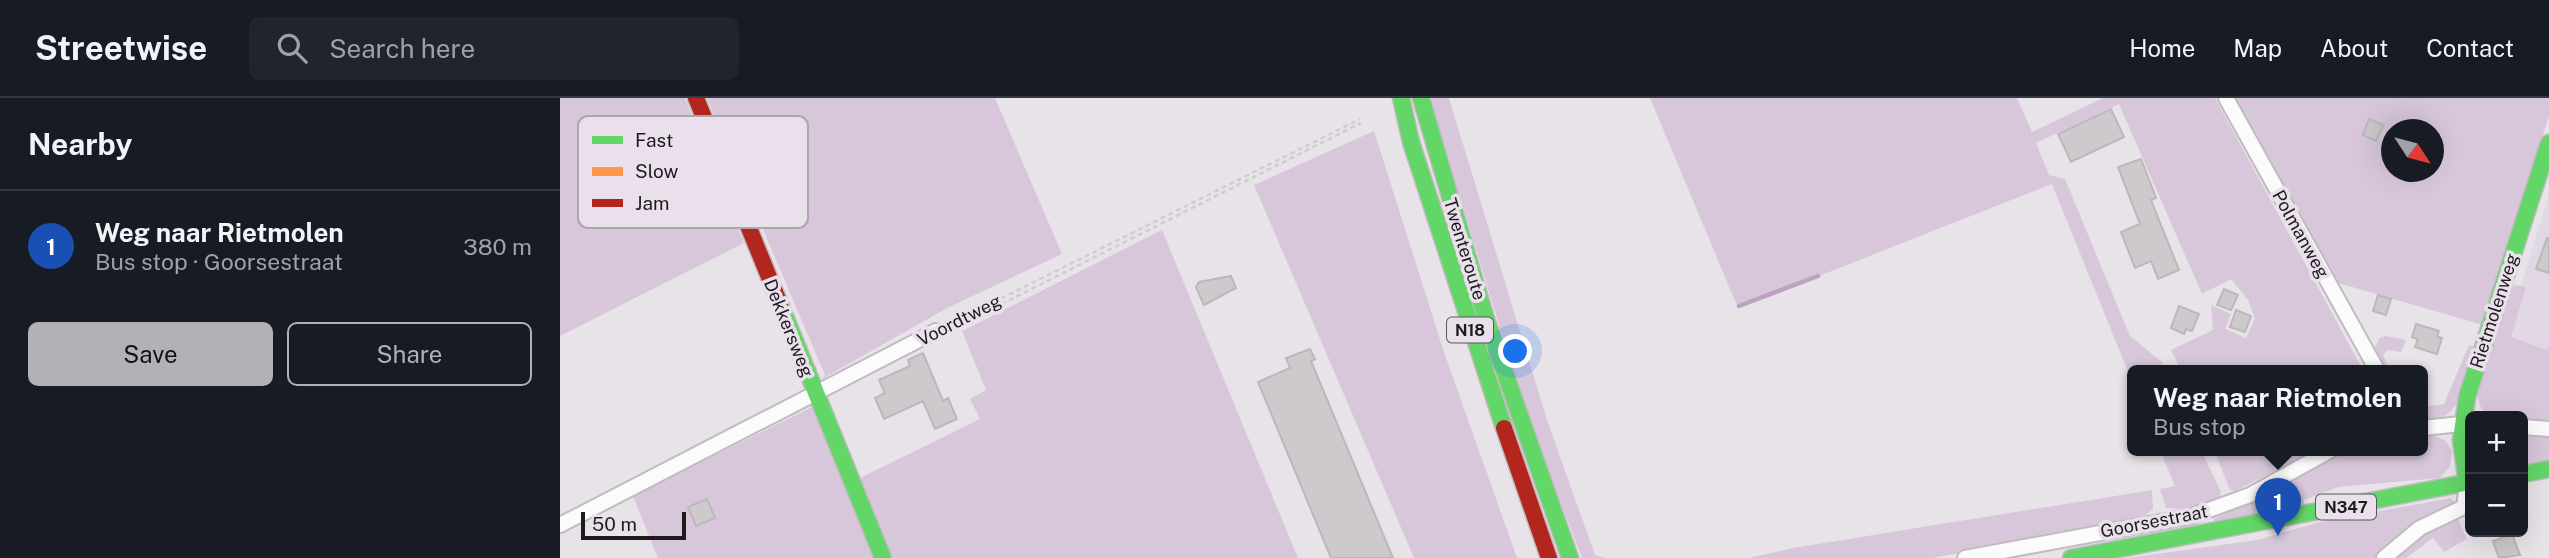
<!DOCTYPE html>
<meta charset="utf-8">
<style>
:root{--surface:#171b24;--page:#20242c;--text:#f1f3f6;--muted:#9ea1a6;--line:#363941;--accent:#b2b1b5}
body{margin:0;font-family:"Public Sans",sans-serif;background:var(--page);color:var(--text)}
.controls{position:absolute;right:21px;bottom:21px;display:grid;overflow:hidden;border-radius:10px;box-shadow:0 7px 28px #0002}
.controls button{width:63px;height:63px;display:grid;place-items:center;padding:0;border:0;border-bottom:2px solid var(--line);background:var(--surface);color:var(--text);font:35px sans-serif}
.compass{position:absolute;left:1821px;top:21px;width:63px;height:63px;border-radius:50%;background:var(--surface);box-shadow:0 7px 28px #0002;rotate:126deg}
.scale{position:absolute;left:21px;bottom:18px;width:105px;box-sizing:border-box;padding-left:7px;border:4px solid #1e1a1e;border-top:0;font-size:19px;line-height:24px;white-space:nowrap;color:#1e1a1e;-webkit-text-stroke:5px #e9e0eb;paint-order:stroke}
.you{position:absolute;left:956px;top:254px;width:24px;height:24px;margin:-18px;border:5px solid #fff;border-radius:50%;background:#1a73e8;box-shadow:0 0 0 10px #1a73e833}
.badge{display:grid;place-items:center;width:46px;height:46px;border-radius:50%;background:var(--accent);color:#fff;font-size:23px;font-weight:700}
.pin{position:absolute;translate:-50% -58px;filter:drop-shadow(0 2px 4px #0008)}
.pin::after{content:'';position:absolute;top:37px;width:24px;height:21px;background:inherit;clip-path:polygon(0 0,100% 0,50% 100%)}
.popup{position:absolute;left:1567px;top:267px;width:301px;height:91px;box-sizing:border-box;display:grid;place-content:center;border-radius:10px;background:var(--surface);filter:drop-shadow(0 2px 5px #0005);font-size:23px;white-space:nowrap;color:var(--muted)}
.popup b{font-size:26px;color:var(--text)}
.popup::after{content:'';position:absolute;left:50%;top:100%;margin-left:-14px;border:14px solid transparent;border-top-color:var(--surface)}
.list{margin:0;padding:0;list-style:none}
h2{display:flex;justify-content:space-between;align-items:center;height:91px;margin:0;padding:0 28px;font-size:30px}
h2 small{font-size:23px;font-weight:400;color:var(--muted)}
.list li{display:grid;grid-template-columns:46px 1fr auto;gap:21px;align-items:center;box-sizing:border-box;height:112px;padding:0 28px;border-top:2px solid var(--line)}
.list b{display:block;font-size:26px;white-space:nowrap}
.list p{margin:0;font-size:23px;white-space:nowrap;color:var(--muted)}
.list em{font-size:23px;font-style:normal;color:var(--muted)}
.actions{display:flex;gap:14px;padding:21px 28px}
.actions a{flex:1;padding:16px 0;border:2px solid var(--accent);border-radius:10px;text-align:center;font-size:24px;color:var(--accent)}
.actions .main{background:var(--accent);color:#111}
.icon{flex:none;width:38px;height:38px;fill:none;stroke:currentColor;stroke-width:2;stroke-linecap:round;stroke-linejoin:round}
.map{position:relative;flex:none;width:1989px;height:460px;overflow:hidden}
header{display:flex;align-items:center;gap:42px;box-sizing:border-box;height:98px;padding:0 35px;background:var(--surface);border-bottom:2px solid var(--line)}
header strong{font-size:33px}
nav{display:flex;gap:38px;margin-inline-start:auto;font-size:24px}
.search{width:490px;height:63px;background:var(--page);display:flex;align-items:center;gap:18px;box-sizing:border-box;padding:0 24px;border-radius:10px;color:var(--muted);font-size:26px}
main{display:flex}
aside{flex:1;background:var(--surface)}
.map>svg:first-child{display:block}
.built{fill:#e2d8e5}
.green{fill:#d8c7db;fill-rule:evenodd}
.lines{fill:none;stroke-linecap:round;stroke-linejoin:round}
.stream{stroke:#bea2c4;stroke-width:4.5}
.building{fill:#cdc9cd;stroke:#bbb8bc;stroke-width:2}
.street-casing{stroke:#bfbbbf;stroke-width:18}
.fast-casing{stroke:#bfbbbf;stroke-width:19}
.jam-casing{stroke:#bfbbbf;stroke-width:19}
.path{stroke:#cecece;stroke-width:2.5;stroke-dasharray:5 3.5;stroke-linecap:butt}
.street{stroke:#fcfbfc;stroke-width:14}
.fast{stroke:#63d668;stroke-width:16}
.jam{stroke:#b3261e;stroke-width:16}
.labels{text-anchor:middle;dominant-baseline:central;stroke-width:7;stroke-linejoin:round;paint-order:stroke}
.shield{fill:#e9e0eb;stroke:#5b555c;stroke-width:2}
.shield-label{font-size:16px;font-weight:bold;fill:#1e1a1e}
.street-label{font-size:18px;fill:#1e1a1e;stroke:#e9e0eb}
.key{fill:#e9e0eb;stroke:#aca5ae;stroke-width:2}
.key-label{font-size:19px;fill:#1e1a1e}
</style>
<header>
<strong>Streetwise</strong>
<div class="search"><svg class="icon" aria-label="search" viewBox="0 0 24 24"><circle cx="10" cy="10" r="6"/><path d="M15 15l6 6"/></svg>Search here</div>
<nav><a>Home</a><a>Map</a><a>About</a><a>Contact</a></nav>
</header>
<main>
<aside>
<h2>Nearby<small></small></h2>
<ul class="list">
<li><span class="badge" style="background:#1a4fb4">1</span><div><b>Weg naar Rietmolen</b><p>Bus stop · Goorsestraat</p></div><em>380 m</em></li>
</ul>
<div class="actions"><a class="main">Save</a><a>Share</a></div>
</aside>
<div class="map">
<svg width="1989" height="460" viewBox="0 0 1989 460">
<rect width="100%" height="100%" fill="#e8e3e8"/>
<!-- built -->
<path class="built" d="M1989 97V307L1933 276Z"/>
<!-- green -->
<path class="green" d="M0 0H125L184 145 0 238Z
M147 0H435L502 156 387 210 262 281 265 277Z
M870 0H889L987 322 1035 457 1045 460H1022L965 312Z
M1090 0H1457L1472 34 1543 0H1655L1803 272H1663L1655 268 1644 272H1621L1611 252 1653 232 1651 207 1671 216 1665 231 1686 240 1695 220 1688 202 1671 181 1642 196 1559 6 1476 45 1489 77 1505 81 1570 238 1602 264 1605 272H1573V286L1492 86 1178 210Z
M1673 0H1989V18L1923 227 1775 184ZM1832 32H1874V74H1832Z
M814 33 884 254 957 460H854L694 87Z
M602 132 738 460H333L300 380 420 321 410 301 426 292 402 233Z
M1956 187 1966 189 1951 239 1987 252 1989 247V327L1963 324V318H1929L1921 310 1917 298 1951 189Z
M1826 238 1846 242 1841 254 1828 252 1823 256 1829 272H1822L1812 254 1820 240Z
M1909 247 1916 249C1907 277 1902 327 1863 322V309L1884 306Z
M252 309 315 460H98L73 398Z
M1963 335 1989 337V362L1963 366Z
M1872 337 1885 342 1892 353 1890 368 1880 380 1778 389 1744 402V406L1654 426V420L1690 405 1766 361 1783 354 1863 352V339Z
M1600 352H1641L1661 394 1659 400 1628 411 1606 410 1600 391 1615 388Z
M1654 352H1756L1675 393 1670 392Z
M1592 392 1593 411 1579 422 1372 460H1189L1233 450Z
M1891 400 1895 405 1816 460H1568L1697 442 1760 424Z
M1897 419 1907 441 1884 454 1873 440 1846 460H1833L1857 439Z"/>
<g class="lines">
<!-- stream -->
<path class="stream" d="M1179 208 1258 178"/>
</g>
<!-- building -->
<path class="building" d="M1551 11 1564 39 1511 64 1498 36Z
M1809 21 1823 27 1816 43 1803 37Z
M1581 61 1596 100 1591 102 1619 172 1598 181 1591 163 1575 170 1561 134 1580 126 1558 69Z
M1987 140H1989V175L1976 171Z
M671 178 676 190 644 207 636 189 639 184Z
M1664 191 1678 197 1671 212 1657 207Z
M1818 197 1831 201 1826 217 1813 213Z
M1619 208 1639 216 1632 233 1626 231 1624 236 1611 230Z
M1676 212 1691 218 1685 234 1670 229Z
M1856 226 1879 233 1877 238 1882 240 1877 256 1855 249 1858 241 1852 239Z
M750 251 755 261 751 263 833 460H771L698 284 730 270 726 260Z
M363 255 383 303 388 300 397 321 375 331 363 303 324 321 315 300 325 295 319 282 350 268 348 262Z
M147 401 155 420 136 428 128 409Z
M1952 436 1960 457 1939 460 1933 443Z"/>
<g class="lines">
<!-- street casing -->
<g class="street-casing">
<path id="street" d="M1666 0 1817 272
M1963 329 1989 331
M1863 330 1910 325
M0 427 376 233
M1405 460 1632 418 1690 397 1771 352
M1824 460 1860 430 1904 409 1907 385"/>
</g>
<!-- fast casing -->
<g class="fast-casing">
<path id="fast" d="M841 0 851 44 944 330
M861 0 926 221 1010 460
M220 206 323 460
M1963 376 1989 371
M1907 385 1901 342 1907 299 1989 45
M1511 460 1910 384"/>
</g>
<!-- jam casing -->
<g class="jam-casing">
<path id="jam" d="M136 0 220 206
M944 330 989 460"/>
</g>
<!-- path -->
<path class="path" d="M165 0 279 268
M388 227 800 21
M388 233 801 25
M1773 368 1779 388
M1699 444 1852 418"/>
<!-- street -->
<use href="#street" class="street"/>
<!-- fast -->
<use href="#fast" class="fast"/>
<!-- jam -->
<use href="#jam" class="jam"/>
</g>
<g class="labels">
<!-- shield labels -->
<g class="shield">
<rect x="887" y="219.5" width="46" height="25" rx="5"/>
<rect x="1756" y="396.5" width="60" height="25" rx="5"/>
</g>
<g class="shield-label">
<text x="910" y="232">N18</text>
<text x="1786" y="409">N347</text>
</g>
<!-- street labels -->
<g class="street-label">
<text transform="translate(1741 136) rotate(61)">Polmanweg</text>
<text transform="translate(905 151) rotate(73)">Twenteroute</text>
<text transform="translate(1934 213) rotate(-72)">Rietmolenweg</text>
<text transform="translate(399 222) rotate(-27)">Voordtweg</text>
<text transform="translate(229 230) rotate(68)">Dekkersweg</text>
<text transform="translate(1594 423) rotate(-11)">Goorsestraat</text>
</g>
</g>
<!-- legend -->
<rect x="18" y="18" width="230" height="112" rx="10" class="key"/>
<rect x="32" y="38" width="31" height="8" fill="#63d668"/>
<rect x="32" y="69" width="31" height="9" fill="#ff974d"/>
<rect x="32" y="101" width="31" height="8" fill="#b3261e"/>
<g class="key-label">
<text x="75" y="49">Fast</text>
<text x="75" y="80">Slow</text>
<text x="75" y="112">Jam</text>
</g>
</svg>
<div class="controls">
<button>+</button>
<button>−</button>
</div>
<svg class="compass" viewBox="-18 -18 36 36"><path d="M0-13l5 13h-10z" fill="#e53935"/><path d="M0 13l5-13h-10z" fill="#9ea1a6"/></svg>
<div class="scale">50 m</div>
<div class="you"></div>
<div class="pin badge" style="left:1718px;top:438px;background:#1a4fb4">1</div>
<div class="popup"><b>Weg naar Rietmolen</b>Bus stop</div>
</div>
</main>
